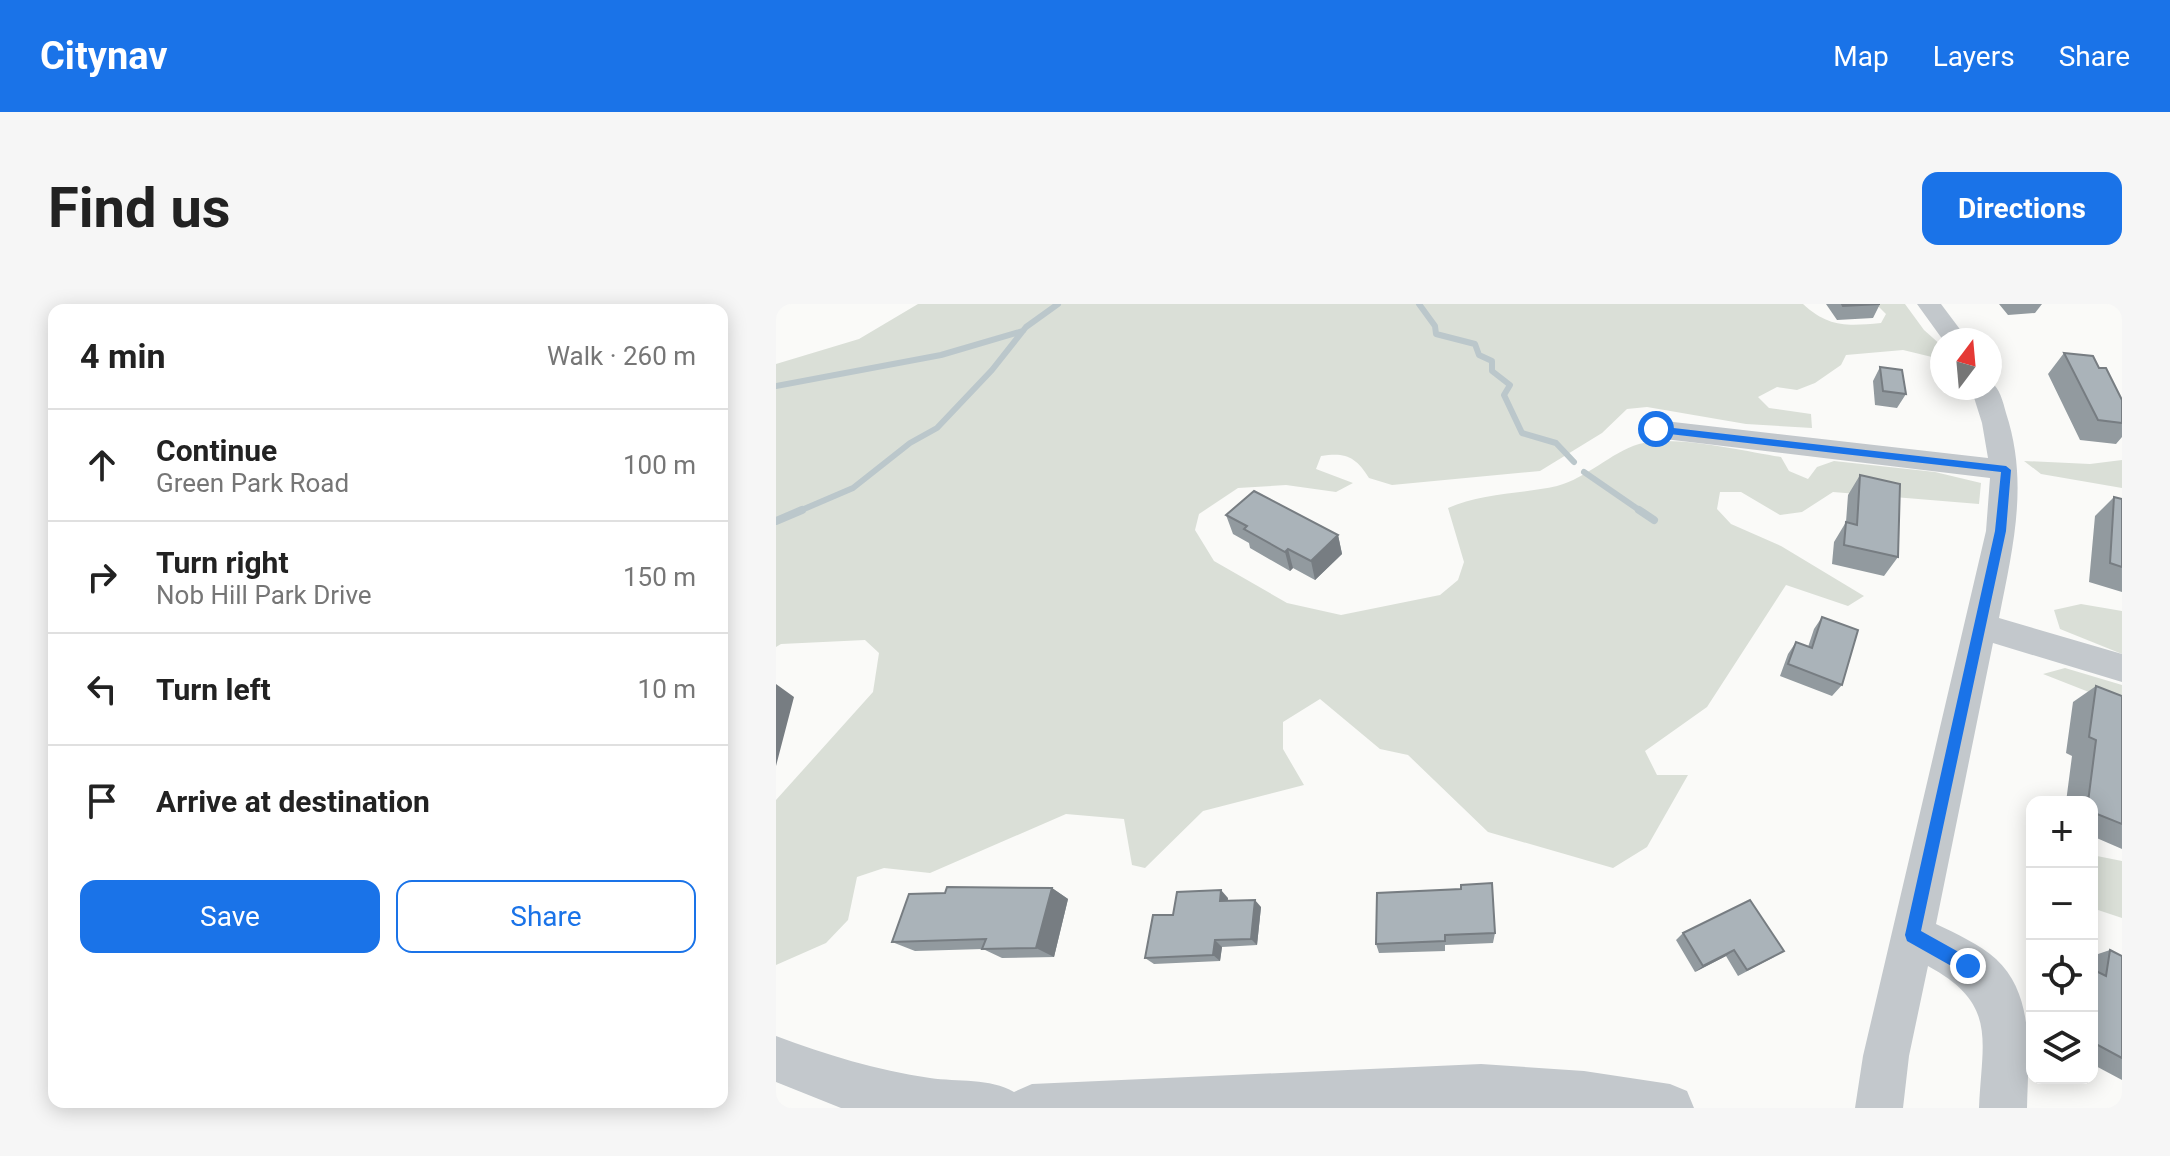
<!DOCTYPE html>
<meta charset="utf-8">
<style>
:root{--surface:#fff;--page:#f6f6f6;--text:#222;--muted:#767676;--line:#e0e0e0;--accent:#1a73e8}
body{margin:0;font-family:Roboto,sans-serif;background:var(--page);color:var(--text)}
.controls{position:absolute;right:24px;bottom:24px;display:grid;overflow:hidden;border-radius:16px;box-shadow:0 4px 20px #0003}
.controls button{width:72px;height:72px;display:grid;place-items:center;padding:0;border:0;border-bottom:2px solid var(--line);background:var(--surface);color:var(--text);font:40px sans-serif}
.compass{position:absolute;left:1154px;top:24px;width:72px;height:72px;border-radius:50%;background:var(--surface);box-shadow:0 4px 20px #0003;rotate:16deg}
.stop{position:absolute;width:24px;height:24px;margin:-18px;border:6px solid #1a73e8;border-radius:50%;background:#fff}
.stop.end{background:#1a73e8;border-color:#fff;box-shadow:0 2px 8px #0008}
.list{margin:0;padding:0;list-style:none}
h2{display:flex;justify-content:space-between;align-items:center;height:104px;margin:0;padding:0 32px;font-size:34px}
h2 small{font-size:26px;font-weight:400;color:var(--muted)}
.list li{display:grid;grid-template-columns:52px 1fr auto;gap:24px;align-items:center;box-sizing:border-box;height:112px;padding:0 32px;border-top:2px solid var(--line)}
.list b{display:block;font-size:30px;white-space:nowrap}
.list p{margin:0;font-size:26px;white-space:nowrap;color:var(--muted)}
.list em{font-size:26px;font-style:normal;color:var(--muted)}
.actions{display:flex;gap:16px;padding:24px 32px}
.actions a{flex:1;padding:18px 0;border:2px solid var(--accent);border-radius:16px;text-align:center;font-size:28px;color:var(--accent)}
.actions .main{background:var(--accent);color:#fff}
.icon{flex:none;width:44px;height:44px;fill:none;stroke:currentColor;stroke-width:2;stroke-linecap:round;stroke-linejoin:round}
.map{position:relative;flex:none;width:1346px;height:804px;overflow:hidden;border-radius:16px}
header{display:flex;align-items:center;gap:48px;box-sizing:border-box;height:112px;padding:0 40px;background:var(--accent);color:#fff}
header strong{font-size:38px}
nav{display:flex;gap:44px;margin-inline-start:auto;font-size:28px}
.intro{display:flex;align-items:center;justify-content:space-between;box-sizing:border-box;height:192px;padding:0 48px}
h1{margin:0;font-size:56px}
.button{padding:20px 36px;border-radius:16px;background:var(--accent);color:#fff;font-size:28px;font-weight:700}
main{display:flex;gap:48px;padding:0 48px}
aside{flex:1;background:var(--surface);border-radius:16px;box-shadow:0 4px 20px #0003}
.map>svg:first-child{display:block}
.green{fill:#dadfd7}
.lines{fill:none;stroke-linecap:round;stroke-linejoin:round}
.stream-far1{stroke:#bbc7cb;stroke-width:6}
.stream{stroke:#bbc7cb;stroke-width:8}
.minor{fill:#c3c8cc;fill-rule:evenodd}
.wall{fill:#929a9f}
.shaded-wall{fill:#777d82}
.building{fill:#aab3b9;stroke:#777d82;stroke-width:2}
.route{fill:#1a73e8}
</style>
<header>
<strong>Citynav</strong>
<nav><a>Map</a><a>Layers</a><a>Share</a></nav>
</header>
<div class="intro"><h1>Find us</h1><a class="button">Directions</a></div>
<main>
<aside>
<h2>4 min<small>Walk · 260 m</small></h2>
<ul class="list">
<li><svg class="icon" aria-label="ahead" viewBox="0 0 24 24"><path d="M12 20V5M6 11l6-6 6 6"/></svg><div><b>Continue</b><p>Green Park Road</p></div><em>100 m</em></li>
<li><svg class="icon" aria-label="right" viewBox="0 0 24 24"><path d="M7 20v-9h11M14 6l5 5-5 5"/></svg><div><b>Turn right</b><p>Nob Hill Park Drive</p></div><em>150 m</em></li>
<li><svg class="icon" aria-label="left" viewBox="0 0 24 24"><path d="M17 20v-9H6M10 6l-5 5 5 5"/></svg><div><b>Turn left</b></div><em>10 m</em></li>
<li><svg class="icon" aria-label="arrive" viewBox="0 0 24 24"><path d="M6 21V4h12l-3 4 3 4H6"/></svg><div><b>Arrive at destination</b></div></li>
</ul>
<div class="actions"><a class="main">Save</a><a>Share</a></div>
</aside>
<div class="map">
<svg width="1346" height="804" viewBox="0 0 1346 804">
<rect width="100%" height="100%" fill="#fafaf8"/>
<!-- green -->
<path class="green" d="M142 0H1027C1053 24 1072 22 1105 19L1110 10 1100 0H1129L1148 26 1166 42V51L1156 53 1127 46 1070 51 1065 61 1039 79 1021 86 1001 83 982 93 993 104 1035 110 1036 124 970 120 871 103 851 105 826 129 764 167 616 181 593 174C580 153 570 148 545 152L540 165 577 179 560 188 510 181 462 184 423 210 419 226 438 257 511 299 565 311 664 291 682 276 688 258 672 204C704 189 745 190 781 182 811 174 834 149 863 140 896 130 968 147 1005 153L1013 167 1032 175 1041 163 1058 157 1159 168 1205 179 1203 200 1057 188 1026 208 1004 211 965 188H944L941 205 955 220 1005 242 1088 292 1072 302 1010 281 931 403 869 447 881 471H912L871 543 837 564 712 528 632 451 604 445 544 395 507 418V445L528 481 427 507 369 564 356 561 348 515 290 510 154 569 108 564 81 573 72 616 50 639 0 661V496L97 388 103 349 89 336 5 340 0 343V60L83 35Z
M1346 156V184L1265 170 1248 157 1314 160Z
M1305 300 1346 307V350L1284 325 1278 306Z
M1289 364 1346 381V401L1267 370Z
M1316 551 1346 557V614L1316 604Z"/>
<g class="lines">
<!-- stream-far1 -->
<path class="stream-far1" d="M643 0 659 22 660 30 699 40 703 51 716 57V67L734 81 728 91 746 129 780 139 798 158
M0 82 165 51 247 27
M808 168 866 208
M21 208 77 184 134 139 161 124 216 66 250 23 282 0"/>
<!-- stream -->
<path class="stream" d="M863 206 878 216
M0 217 26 206"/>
<!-- minor -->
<path class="minor" d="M1141 0H1165L1192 36H1167Z
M1214 77C1224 84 1227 98 1230 109 1253 179 1237 243 1223 314L1346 350V378L1217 339 1160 620C1181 630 1203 640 1220 655 1260 692 1252 755 1251 804H1203C1206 735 1222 700 1152 662L1133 752 1127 804H1079L1087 752 1210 227 1214 174 880 134 870 131 866 125 870 119 880 116 1212 154 1206 119 1195 84H1214Z
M0 732C51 751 100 766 154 774 182 778 214 774 238 788L256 780 705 760 808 767 894 780 911 787 918 804H65L0 778Z"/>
</g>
<!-- wall -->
<path class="wall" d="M1050 0H1104L1097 14 1061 16Z
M1223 0H1266L1259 9 1232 11Z
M1288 49 1323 64 1346 96V133L1340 140 1304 136 1272 70Z
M1104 63 1130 90 1121 104 1099 101 1097 77Z
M1084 171 1122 253 1108 272 1056 260 1058 238 1070 218 1072 191Z
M1338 193 1346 195V288L1313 278 1319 212Z
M450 211 562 231 566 250 539 276 517 264 514 267 474 244 473 239 457 230Z
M1046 313 1066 381 1056 392 1004 372 1012 350 1020 338 1032 343 1038 325Z
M1320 382 1346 392V545L1316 532V498H1290L1296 452 1290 449 1297 398Z
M276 584 292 595 278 653 226 654 207 645 139 647 116 638Z
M685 585 719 629 717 639 669 641V647L603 649 600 640Z
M452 594 451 597 485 603 481 641 446 643 444 657 378 660 369 654Z
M907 629 998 653 962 672 950 652 919 668 900 636Z
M1334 646 1346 652V776L1316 760V652Z"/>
<!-- shaded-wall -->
<path class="shaded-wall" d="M562 231 566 250 539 276 535 257Z
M512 245 517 264 514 267 509 248Z
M0 380 18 393 0 462Z
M276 584 292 595 278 653 260 644Z
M445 586 452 594 451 605 444 597Z
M479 596 485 603 481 641 475 635Z
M439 636 446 643 444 657 437 651Z
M958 646 950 652 919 668 927 662Z"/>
<!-- building -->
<path class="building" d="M1066 0H1104L1067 2Z
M1288 49 1317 52 1323 64H1330L1346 96V119L1322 116Z
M1104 63 1126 66 1130 90 1107 87Z
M1084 171 1124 180 1122 253 1068 241 1070 218 1081 221Z
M478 187 562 231 535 257 512 245 509 248 468 225 471 222 450 211Z
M1338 193 1346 195V263L1334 259Z
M1046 313 1082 326 1066 381 1012 360 1020 338 1036 344Z
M1320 382 1346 392V520L1316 508V498H1312L1320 436 1313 433Z
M716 579 719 629 669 631V637L600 640 601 589 685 585V581Z
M171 583 276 584 260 644 206 645 210 635 116 638 133 590 169 589Z
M445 586 444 597 479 596 475 635 439 636 437 651 369 654 377 611H397L401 588Z
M974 596 1008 647 971 666 958 646 927 662 907 629Z
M1334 646 1346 652V754L1316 738V665L1330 672Z"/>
<!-- route -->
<path class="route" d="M880 122 1230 162 1235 166 1230 227 1145 627 1197 656V668H1186L1131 637 1129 631 1219 227 1225 168 876 128 875 125Z"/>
</svg>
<div class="controls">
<button>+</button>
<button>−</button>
<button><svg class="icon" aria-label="locate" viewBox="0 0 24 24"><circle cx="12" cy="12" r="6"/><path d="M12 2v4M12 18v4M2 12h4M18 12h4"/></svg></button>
<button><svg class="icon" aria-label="layers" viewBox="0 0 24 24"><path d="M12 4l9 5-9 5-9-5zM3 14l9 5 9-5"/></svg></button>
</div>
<svg class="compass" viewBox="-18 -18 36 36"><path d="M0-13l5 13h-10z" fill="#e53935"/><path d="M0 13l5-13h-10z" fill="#767676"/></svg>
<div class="stop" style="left:880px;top:125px"></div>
<div class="stop end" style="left:1192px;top:662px"></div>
</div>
</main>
